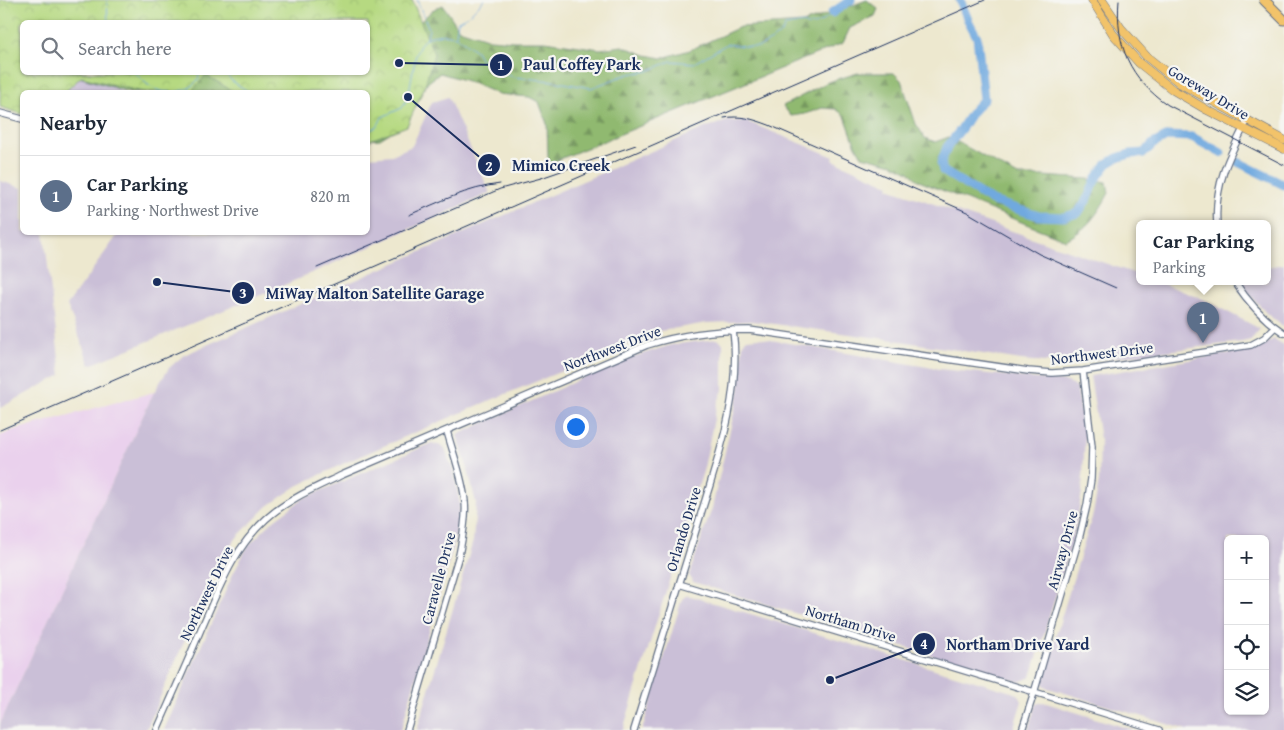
<!DOCTYPE html>
<meta charset="utf-8">
<style>
:root{--surface:#fff;--page:#f2f2f3;--text:#1f2937;--muted:#747a83;--line:#e0e1e3;--accent:#c8321e}
body{margin:0;font-family:"Gentium Book Plus",serif;background:var(--page);color:var(--text)}
.controls{position:absolute;right:15px;bottom:15px;display:grid;overflow:hidden;border-radius:8px;box-shadow:0 1px 4px #0004}
.controls button{width:45px;height:45px;display:grid;place-items:center;padding:0;border:0;border-bottom:1px solid var(--line);background:var(--surface);color:var(--text);font:25px sans-serif}
.you{position:absolute;left:575px;top:426px;width:18px;height:18px;margin:-12px;border:4px solid #fff;border-radius:50%;background:#1a73e8;box-shadow:0 0 0 8px #1a73e833}
.badge{display:grid;place-items:center;width:32px;height:32px;border-radius:50%;background:var(--accent);color:#fff;font-size:16px;font-weight:700}
.pin{position:absolute;translate:-50% -41px;filter:drop-shadow(0 1px 2px #0008)}
.pin::after{content:'';position:absolute;top:26px;width:18px;height:15px;background:inherit;clip-path:polygon(0 0,100% 0,50% 100%)}
.popup{position:absolute;left:1136px;top:220px;width:135px;height:65px;box-sizing:border-box;display:grid;place-content:center;border-radius:8px;background:var(--surface);filter:drop-shadow(0 1px 4px #0005);font-size:16px;white-space:nowrap;color:var(--muted)}
.popup b{font-size:19px;color:var(--text)}
.popup::after{content:'';position:absolute;left:50%;top:100%;margin-left:-10px;border:10px solid transparent;border-top-color:var(--surface)}
.list{margin:0;padding:0;list-style:none}
h2{display:flex;justify-content:space-between;align-items:center;height:65px;margin:0;padding:0 20px;font-size:21px}
h2 small{font-size:16px;font-weight:400;color:var(--muted)}
.list li{display:grid;grid-template-columns:32px 1fr auto;gap:15px;align-items:center;box-sizing:border-box;height:80px;padding:0 20px;border-top:1px solid var(--line)}
.list b{display:block;font-size:19px;white-space:nowrap}
.list p{margin:0;font-size:16px;white-space:nowrap;color:var(--muted)}
.list em{font-size:16px;font-style:normal;color:var(--muted)}
.icon{flex:none;width:28px;height:28px;fill:none;stroke:currentColor;stroke-width:2;stroke-linecap:round;stroke-linejoin:round}
.map{position:relative;flex:none;width:1284px;height:730px;overflow:hidden}
.search{position:absolute;background:var(--surface);box-shadow:0 1px 4px #0004;left:20px;top:20px;width:350px;height:55px;display:flex;align-items:center;gap:12px;box-sizing:border-box;padding:0 18px;border-radius:8px;color:var(--muted);font-size:19px}
.panel{position:absolute;background:var(--surface);box-shadow:0 1px 4px #0004;left:20px;top:90px;width:350px;height:145px;border-radius:8px}
.map>svg:first-child{display:block}
.built{fill:#ead1ed}
.industrial{fill:#cabfd7;fill-rule:evenodd}
.forest{fill:url(#forest-firs);stroke:#567466}
.park{fill:url(#park-crowns);stroke:#688470;fill-rule:evenodd}
.lines{fill:none;stroke-linecap:round;stroke-linejoin:round}
.stream{stroke:#6fa9df;stroke-width:1}
.river{stroke:#6fa9df;stroke-width:9}
.minor-casing{stroke:#647086;stroke-width:8}
.major-casing{stroke:#647086;stroke-width:9}
.highway-casing{stroke:#647086;stroke-width:11}
.minor{stroke:#fff;stroke-width:5.5}
.major{stroke:#f2c36a;stroke-width:8}
.highway{stroke:#f2c36a;stroke-width:9}
.rail{stroke:#1b2f5e;stroke-width:1}
.labels{text-anchor:middle;dominant-baseline:central;stroke-width:4.5;stroke-linejoin:round;paint-order:stroke}
.street-label{font-size:15px;fill:#1b2f5e;stroke:#f6f6f2}
.leader{fill:none;stroke:#1b2f5e;stroke-width:2}
.callout-dot{fill:#1b2f5e;stroke:#f6f6f2;stroke-width:2}
.mark-label{font-size:15px;text-anchor:middle;font-weight:bold;fill:#fff}
.callout-label{font-size:16px;text-anchor:middle;font-weight:bold;fill:#1b2f5e;stroke:#f6f6f2;stroke-width:4.5;stroke-linejoin:round;paint-order:stroke}
</style>
<div class="map">
<svg width="1284" height="730" viewBox="0 0 1284 730">
<defs>
<pattern id="forest-firs" width="22" height="20" patternUnits="userSpaceOnUse" patternTransform="scale(1.25)"><rect width="22" height="20" fill="#90b96f"/><path d="M5 1l3.5 6h-7zM16 11l3.5 6h-7z" fill="#75975e"/></pattern>
<pattern id="park-crowns" width="20" height="18" patternUnits="userSpaceOnUse" patternTransform="scale(1.25)"><rect width="20" height="18" fill="#b6d981"/><path d="M2 6a3 3 0 1 1 6 0M12 15a3 3 0 1 1 6 0" fill="none" stroke="#9cbb72"/></pattern>
</defs>
<rect width="100%" height="100%" fill="#f6f6f2"/>
<filter id="ink" filterUnits="userSpaceOnUse"><feTurbulence type="fractalNoise" baseFrequency=".02" numOctaves="2"/><feDisplacementMap in="SourceGraphic" scale="10" xChannelSelector="R" yChannelSelector="G"/><feConvolveMatrix kernelMatrix="1 2 1 2 8 2 1 2 1" color-interpolation-filters="sRGB"/></filter>
<filter id="wash" filterUnits="userSpaceOnUse"><feTurbulence type="fractalNoise" baseFrequency=".0096" numOctaves="4" result="noise"/><feDisplacementMap in="SourceGraphic" scale="20" xChannelSelector="R" yChannelSelector="G"/><feGaussianBlur stdDeviation="1.12" result="paint"/><feColorMatrix in="noise" values="0 0 0 0 0 0 0 0 0 0 0 0 0 0 0 0 0 1.4 0 .05"/><feComposite in="paint" operator="in"/></filter>
<g filter="url(#wash)">
<rect width="100%" height="100%" fill="#ede8cf"/>
<!-- built -->
<path class="built" d="M154 392 0 724V436L14 430Z"/>
<!-- industrial -->
<path class="industrial" d="M81 77 126 92H65Z
M448 97 490 193 278 288 90 365 67 305 119 233 368 232V157L392 155 412 146 432 102Z
M728 121 748 122 834 157 833 160 889 185 888 188 1139 275V282H1158L1203 299 1260 329 1251 340 1242 342 1083 361 1044 362 1021 360 894 340 752 321 707 323 660 331 479 405 351 460 297 486 268 506 238 536 226 552 215 570 146 730H0V724L154 392 169 368 184 355 707 127Z
M0 181 22 188V232L44 233 61 375 0 408Z
M1284 264V327L1267 314 1247 291 1241 282H1267V267Z
M759 338 939 369 1068 382 1077 389 1085 436 1082 492 1074 535 1031 677 1019 682 693 582 689 575 712 508 739 391 743 343 747 339Z
M717 339 723 343V390L717 404 704 468 623 730H417L473 541 476 503 467 466 457 435 620 361 671 345Z
M1274 339 1284 345V730H1187L1045 687 1042 681 1093 514 1099 481 1100 439 1090 376 1257 349ZM1228 539H1265V711H1228Z
M432 443 444 447 454 473 460 505 454 544 401 730H164L233 574 248 546 274 520 304 498Z
M687 595 1018 694 1022 701 1013 730H642L682 599Z
M1043 702 1133 730H1028L1036 704Z"/>
<!-- forest -->
<path class="forest" d="M867 0 878 9 875 16 850 28 843 43 550 163 548 157 547 124 539 102 529 97 498 94 467 81 440 73 426 84 415 108 399 127 380 139 368 140V97L423 19 434 9 443 5 459 29 490 39 514 41H545L600 49 622 46 646 55 662 58 690 50 740 27 803 23Z
M70 72 231 73 279 92H129L69 74Z
M858 73H894L901 80 916 124 925 138 935 142 949 137 1018 176H1042L1088 179 1107 182 1109 193C1097 215 1088 228 1066 240L919 181 909 172 893 164 862 156 855 144 845 116 836 109 822 108 805 114 791 116 783 106 828 82Z"/>
<!-- park -->
<path class="park" d="M0 0H412L434 54 424 88 407 126 370 140H368V92H234L206 75 191 92H143L81 77 65 92H22V114L0 107ZM22 22H368V72H22Z"/>
<g class="lines">
<!-- stream -->
<path class="stream" d="M107 0 108 22
M417 0 429 29 427 36
M456 35 458 21 468 16 484 0
M135 72C146 84 153 92 170 92
M224 72 232 81 249 92
M174 92C186 90 191 89 199 78L198 72
M368 130C376 130 379 124 382 117L402 108 408 97 416 54 421 43 428 37 442 34 456 36 476 51 483 63 492 70 514 77 553 81 591 88 617 78 629 74 648 71 671 61 694 63 727 44 751 47H759L772 40 782 32 785 26 803 23C812 30 825 20 832 13"/>
<!-- river -->
<path class="river" d="M960 0 968 20 977 37 984 99 972 112 961 129 947 147 941 163 943 171 992 201 1039 216 1064 217 1078 213 1089 196 1096 179 1107 164 1117 158 1130 154 1144 153 1153 144 1168 136 1192 137 1221 153
M832 13 851 0
M1238 162 1284 185"/>
</g>
</g>
<g filter="url(#ink)">
<g class="lines">
<!-- minor casing -->
<g class="minor-casing">
<path id="minor" d="M0 113 22 119
M1217 224C1214 186 1228 158 1245 125
M1235 282C1248 302 1264 320 1284 333
M679 584 1159 730
M157 730C172 696 187 663 201 629 219 589 233 549 266 519 288 499 315 488 342 475L647 345C680 335 714 330 749 330L1028 371 1052 373 1083 371 1251 345 1264 338 1275 327
M407 730 459 555C462 540 467 518 465 502 463 478 453 454 447 431
M634 730C655 664 675 597 696 530 715 466 742 399 733 330
M1022 730 1034 693 1080 535 1087 505 1091 479 1092 447 1083 371"/>
</g>
<!-- major casing -->
<g class="major-casing">
<path id="major" d="M1092 0 1113 34 1139 63 1173 90 1207 110 1284 149
M1102 0 1121 28 1147 57 1181 84 1284 140"/>
</g>
<!-- highway casing -->
<g class="highway-casing">
<path id="highway" d="M1264 0 1284 20"/>
</g>
<!-- minor -->
<use href="#minor" class="minor"/>
<!-- major -->
<use href="#major" class="major"/>
<!-- highway -->
<use href="#highway" class="highway"/>
<!-- rail -->
<path class="rail" d="M1119 0C1115 46 1130 79 1168 105L1284 165
M724 118C740 115 753 119 769 125L967 212 1039 254 1116 288
M409 215C439 202 467 188 500 184
M317 268 500 189 541 178 636 145
M0 430 985 0"/>
</g>
</g>
<g class="labels">
<!-- street labels -->
<g class="street-label">
<text transform="translate(1209 92) rotate(31)">Goreway Drive</text>
<text transform="translate(612 348) rotate(-21)">Northwest Drive</text>
<text transform="translate(1102 353) rotate(-7)">Northwest Drive</text>
<text transform="translate(683 529) rotate(-73)">Orlando Drive</text>
<text transform="translate(1062 550) rotate(-75)">Airway Drive</text>
<text transform="translate(438 578) rotate(-75)">Caravelle Drive</text>
<text transform="translate(206 593) rotate(-64)">Northwest Drive</text>
<text transform="translate(851 623) rotate(17)">Northam Drive</text>
</g>
</g>
<!-- callouts -->
<path class="leader" d="M399 63L501 65M408 97L489 165M157 282L243 293M830 680L924 644"/>
<g class="callout-dot">
<circle cx="399" cy="63" r="5"/>
<circle cx="408" cy="97" r="5"/>
<circle cx="157" cy="282" r="5"/>
<circle cx="830" cy="680" r="5"/>
<circle cx="501" cy="65" r="12"/>
<circle cx="489" cy="165" r="12"/>
<circle cx="243" cy="293" r="12"/>
<circle cx="924" cy="644" r="12"/>
</g>
<g class="mark-label">
<text x="501" y="70">1</text>
<text x="489" y="171">2</text>
<text x="243" y="298">3</text>
<text x="924" y="649">4</text>
</g>
<g class="callout-label">
<text x="582" y="70">Paul Coffey Park</text>
<text x="561" y="171">Mimico Creek</text>
<text x="375" y="299">MiWay Malton Satellite Garage</text>
<text x="1018" y="650">Northam Drive Yard</text>
</g>
</svg>
<div class="controls">
<button>+</button>
<button>−</button>
<button><svg class="icon" aria-label="locate" viewBox="0 0 24 24"><circle cx="12" cy="12" r="6"/><path d="M12 2v4M12 18v4M2 12h4M18 12h4"/></svg></button>
<button><svg class="icon" aria-label="layers" viewBox="0 0 24 24"><path d="M12 4l9 5-9 5-9-5zM3 14l9 5 9-5"/></svg></button>
</div>
<div class="you"></div>
<div class="pin badge" style="left:1203px;top:343px;background:#5c6f8a">1</div>
<div class="popup"><b>Car Parking</b>Parking</div>
<div class="search"><svg class="icon" aria-label="search" viewBox="0 0 24 24"><circle cx="10" cy="10" r="6"/><path d="M15 15l6 6"/></svg>Search here</div>
<section class="panel">
<h2>Nearby<small></small></h2>
<ul class="list">
<li><span class="badge" style="background:#5c6f8a">1</span><div><b>Car Parking</b><p>Parking · Northwest Drive</p></div><em>820 m</em></li>
</ul>
</section>
</div>
